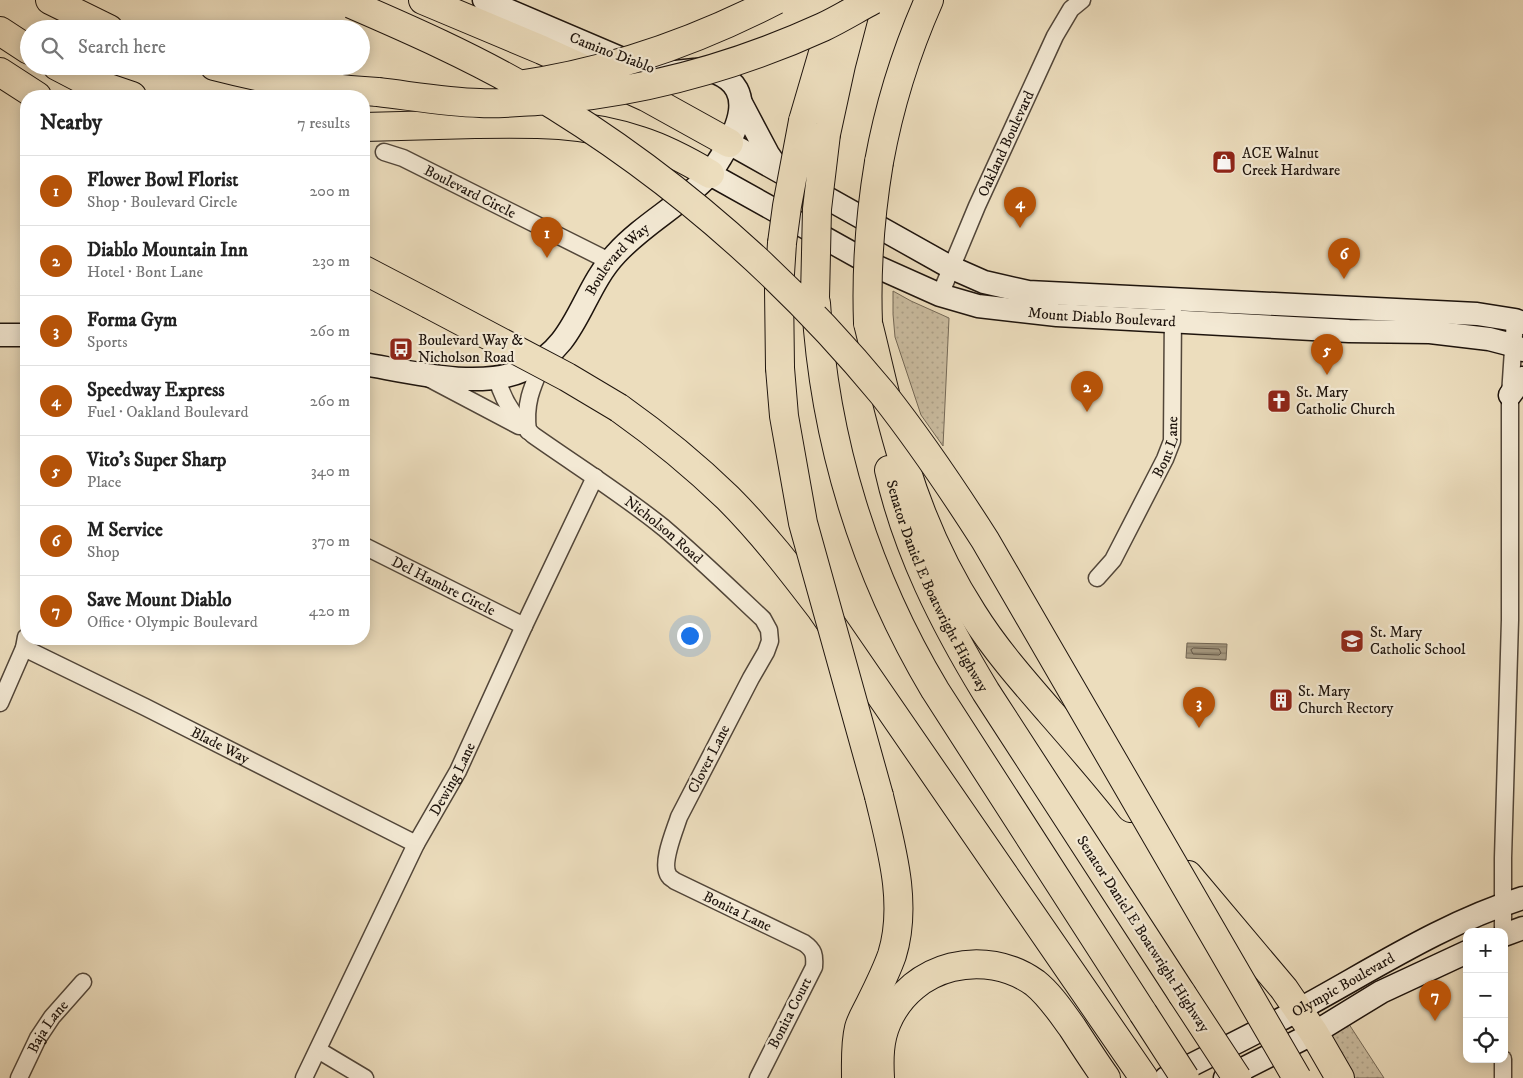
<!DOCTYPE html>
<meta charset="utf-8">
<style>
:root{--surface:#fff;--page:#f6f6f6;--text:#222;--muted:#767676;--line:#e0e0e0;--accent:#b45309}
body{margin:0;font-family:"IM FELL DW Pica",serif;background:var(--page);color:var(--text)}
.controls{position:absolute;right:15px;bottom:15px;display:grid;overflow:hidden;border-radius:10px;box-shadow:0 2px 12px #0003}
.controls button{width:45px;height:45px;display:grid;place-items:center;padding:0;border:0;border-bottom:1px solid var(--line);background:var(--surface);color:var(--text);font:25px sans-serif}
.you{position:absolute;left:689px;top:635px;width:18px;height:18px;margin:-12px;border:4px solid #fff;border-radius:50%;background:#1a73e8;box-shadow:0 0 0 8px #1a73e833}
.badge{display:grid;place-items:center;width:32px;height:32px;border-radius:50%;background:var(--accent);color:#fff;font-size:16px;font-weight:700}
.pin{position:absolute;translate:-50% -41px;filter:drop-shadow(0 1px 2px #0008)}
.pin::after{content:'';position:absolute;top:26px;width:18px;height:15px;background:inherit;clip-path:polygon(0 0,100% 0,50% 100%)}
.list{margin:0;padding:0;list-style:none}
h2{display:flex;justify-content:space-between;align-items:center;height:65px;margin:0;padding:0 20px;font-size:21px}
h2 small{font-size:16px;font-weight:400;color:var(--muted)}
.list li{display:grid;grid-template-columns:32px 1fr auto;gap:15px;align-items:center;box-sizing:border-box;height:70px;padding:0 20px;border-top:1px solid var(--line)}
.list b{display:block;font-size:19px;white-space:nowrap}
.list p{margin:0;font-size:16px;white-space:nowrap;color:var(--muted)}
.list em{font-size:16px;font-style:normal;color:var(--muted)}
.icon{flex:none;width:28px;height:28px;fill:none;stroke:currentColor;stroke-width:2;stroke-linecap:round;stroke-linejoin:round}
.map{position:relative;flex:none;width:1523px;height:1078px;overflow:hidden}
.search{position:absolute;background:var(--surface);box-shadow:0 2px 12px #0003;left:20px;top:20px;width:350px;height:55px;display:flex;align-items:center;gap:12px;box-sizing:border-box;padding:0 18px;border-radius:28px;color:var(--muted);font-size:19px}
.panel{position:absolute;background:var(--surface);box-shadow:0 2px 12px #0003;left:20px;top:90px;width:350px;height:555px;border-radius:20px}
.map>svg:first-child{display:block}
.grass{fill:url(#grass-dots);stroke:#746856}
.water{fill:url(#water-rules);stroke:#706453}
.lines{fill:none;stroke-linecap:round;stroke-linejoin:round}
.shore{stroke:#625647;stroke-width:1}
.street-casing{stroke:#524639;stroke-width:19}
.secondary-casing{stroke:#1e140d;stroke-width:25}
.highway-casing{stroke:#1e140d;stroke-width:30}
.street{stroke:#f3e9d4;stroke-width:16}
.secondary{stroke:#f3e9d4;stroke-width:22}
.highway{stroke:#ecddbd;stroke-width:28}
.highway-bridge-casing{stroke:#1e140d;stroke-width:30;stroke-linecap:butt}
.highway-bridge{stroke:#ecddbd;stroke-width:28}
.labels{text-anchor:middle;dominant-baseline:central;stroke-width:4.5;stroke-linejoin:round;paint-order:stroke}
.street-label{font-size:15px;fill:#1e140d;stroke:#f3e9d4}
.poi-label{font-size:15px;fill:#1e140d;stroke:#f3e9d4;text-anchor:start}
</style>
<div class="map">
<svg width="1523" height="1078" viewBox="0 0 1523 1078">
<defs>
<pattern id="grass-dots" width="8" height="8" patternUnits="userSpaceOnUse" patternTransform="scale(1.25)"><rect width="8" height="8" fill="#c9bb9f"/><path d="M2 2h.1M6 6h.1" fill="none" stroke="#aca088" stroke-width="1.8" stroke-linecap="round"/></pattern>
<pattern id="water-rules" width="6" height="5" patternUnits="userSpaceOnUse" patternTransform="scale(1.25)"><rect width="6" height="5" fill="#a69981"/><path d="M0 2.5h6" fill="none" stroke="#877c68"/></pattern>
</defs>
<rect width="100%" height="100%" fill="#ecddbd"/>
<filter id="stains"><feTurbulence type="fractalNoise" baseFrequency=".004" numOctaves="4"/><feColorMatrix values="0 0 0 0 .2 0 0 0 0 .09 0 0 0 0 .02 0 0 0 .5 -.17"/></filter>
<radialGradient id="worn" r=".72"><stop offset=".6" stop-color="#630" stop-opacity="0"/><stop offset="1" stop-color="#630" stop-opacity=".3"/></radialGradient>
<!-- grass -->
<path class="grass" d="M893 291 911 301 949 318 943 446 921 415 895 337 893 314Z
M1343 1015 1384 1078H1340L1314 1033Z"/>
<!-- water -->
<path class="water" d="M1187 643 1227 644 1226 660 1186 658Z"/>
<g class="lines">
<!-- shore -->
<path class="shore" d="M1194 648 1219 649 1221 653 1219 655 1193 654 1191 650Z"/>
<!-- street casing -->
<g class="street-casing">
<g id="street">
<path id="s1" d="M384 152 403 158 609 261"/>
<path id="s2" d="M940 295 977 206 1055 36 1071 9 1082 0"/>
<path id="s3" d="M497 378C503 402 515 419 533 435 577 466 622 494 664 528 698 557 730 588 763 619L769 630 770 641 766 652 751 678 679 817C675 830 660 864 669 876 670 878 673 879 675 881L804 943C814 950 815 955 814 967L758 1078"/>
<path d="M430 379 519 426"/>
<path d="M528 431C524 402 533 385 544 360"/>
<path id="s4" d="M364 546 524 626"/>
<path id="s5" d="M1097 578 1113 560 1165 459 1172 441 1173 311"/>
<path id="s6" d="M24 648 145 707 416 844"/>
<path d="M0 703 24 648 26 637"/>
<path d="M1503 932V858L1510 620V395L1515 320"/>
<path d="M318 1050 365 1078"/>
<path id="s7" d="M19 1078 38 1038 52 1017 83 982"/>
<path id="s8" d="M304 1078 416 844 458 771 524 626 595 477"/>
<path d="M1503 1078V1059"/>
</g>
</g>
<!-- secondary casing -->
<g class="secondary-casing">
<g id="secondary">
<path d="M741 103 768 154 779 170"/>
<path d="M729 143 950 267 984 282 1028 292 1477 314 1515 320 1523 323"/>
<path id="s9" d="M710 174 873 265 940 295 978 306 1057 315 1349 331 1430 332 1489 339 1512 345 1523 350"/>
<path d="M0 335H26"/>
<path id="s10" d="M364 364C411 372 479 390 524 370 578 347 580 292 616 254 643 224 681 205 708 176 713 170 717 163 721 157 737 130 757 90 717 73 703 67 689 71 676 72 666 73 656 71 646 69L484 0"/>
<path d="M1510 395 1523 378"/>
<path d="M1504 935 1523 928"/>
<path id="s11" d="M1166 1078C1210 1055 1255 1034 1298 1010 1372 970 1443 923 1523 898"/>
<path d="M1225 1078 1314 1033 1381 992 1467 952"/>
</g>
</g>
<!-- highway casing -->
<g class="highway-casing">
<g id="highway">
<path d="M50 0 109 29"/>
<path d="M423 0 542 50 646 97 729 143"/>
<path d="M0 31 29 50"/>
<path d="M57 66 82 79 132 96"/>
<path d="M214 66C268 80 322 89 378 92"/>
<path d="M0 72 37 96"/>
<path d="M803 121 825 46 848 14"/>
<path d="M364 127C401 126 438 125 475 124 535 123 583 122 641 141 666 149 688 161 710 174"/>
<path d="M826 134 841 65 858 0"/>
<path d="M879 162C889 107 906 52 929 0"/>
<path d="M364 270 429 304"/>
<path d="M816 303C824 441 865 573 935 690L1143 1013"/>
<path d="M868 323C880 371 890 420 905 466 921 518 944 569 973 614 995 649 1023 681 1050 712 1078 744 1105 775 1131 808"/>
<path d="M780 368 779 289 782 243"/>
<path d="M619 408C657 435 694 465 728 498 762 532 792 571 821 609L1144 1078"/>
<path id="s12" d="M889 470C907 550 944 623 986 692L1182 994"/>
<path d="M1188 875 1284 989 1314 1033 1340 1078"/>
<path d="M856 1078C856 1062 855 1044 859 1028 861 1020 866 1012 870 1004 878 988 886 972 892 955 908 903 891 847 879 796"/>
<path d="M880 1078C879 1059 879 1040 887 1022 912 964 985 947 1035 983 1050 995 1061 1012 1072 1027 1083 1044 1094 1061 1106 1078"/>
</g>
</g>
<!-- street -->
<use href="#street" class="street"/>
<!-- secondary -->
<use href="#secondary" class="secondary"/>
<!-- highway -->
<use href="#highway" class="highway"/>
<!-- highway-bridge casing -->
<g class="highway-bridge-casing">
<path id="highway-bridge" d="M351 4C411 30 470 56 527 89 663 169 783 273 883 394 920 441 953 490 985 540L1297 1078
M512 86C606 73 691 44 776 0
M378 92C412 96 446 102 480 103 499 104 518 102 537 101 635 94 733 68 823 27 840 19 856 9 873 0
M782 243 787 206 803 121
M815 297 817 209 826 134
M429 304 567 377 619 408
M868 323C866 269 870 216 879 162
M780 368 784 416 803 523 879 796
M1182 994 1237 1078
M1143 1013 1185 1078"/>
</g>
<!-- highway-bridge -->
<use href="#highway-bridge" class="highway-bridge"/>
</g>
<!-- icons -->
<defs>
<g id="shop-square" transform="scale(1.25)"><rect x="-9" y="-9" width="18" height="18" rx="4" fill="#8f2418" stroke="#f3e9d4"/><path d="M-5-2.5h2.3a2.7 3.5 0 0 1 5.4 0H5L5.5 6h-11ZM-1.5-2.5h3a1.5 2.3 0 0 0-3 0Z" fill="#fff"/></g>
<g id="bus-square" transform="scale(1.25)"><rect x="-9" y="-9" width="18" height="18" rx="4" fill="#8f2418" stroke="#f3e9d4"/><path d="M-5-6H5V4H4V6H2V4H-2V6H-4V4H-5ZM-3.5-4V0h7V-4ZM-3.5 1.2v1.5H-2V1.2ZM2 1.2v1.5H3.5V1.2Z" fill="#fff"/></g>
<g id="church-square" transform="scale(1.25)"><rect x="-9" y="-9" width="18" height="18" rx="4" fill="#8f2418" stroke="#f3e9d4"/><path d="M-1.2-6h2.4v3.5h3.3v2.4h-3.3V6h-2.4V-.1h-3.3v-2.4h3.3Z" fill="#fff"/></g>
<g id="school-square" transform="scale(1.25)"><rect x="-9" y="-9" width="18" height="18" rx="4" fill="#8f2418" stroke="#f3e9d4"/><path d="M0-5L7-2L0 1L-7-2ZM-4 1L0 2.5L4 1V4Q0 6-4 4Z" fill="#fff"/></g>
<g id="building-square" transform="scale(1.25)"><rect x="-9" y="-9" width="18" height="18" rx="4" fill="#8f2418" stroke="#f3e9d4"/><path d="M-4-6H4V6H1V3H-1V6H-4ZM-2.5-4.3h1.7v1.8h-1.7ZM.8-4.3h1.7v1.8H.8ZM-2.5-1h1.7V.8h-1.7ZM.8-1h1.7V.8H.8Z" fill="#fff"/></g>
</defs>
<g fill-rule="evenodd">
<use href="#shop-square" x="1224" y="162"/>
<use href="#bus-square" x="401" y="349"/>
<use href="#church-square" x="1279" y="401"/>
<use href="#school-square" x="1352" y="641"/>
<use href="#building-square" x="1281" y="700"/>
</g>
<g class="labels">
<!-- street labels -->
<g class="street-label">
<text transform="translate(612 53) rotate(21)">Camino Diablo</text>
<text stroke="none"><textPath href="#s2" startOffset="165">Oakland Boulevard</textPath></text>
<text stroke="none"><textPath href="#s1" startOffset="95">Boulevard Circle</textPath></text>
<text stroke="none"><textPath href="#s10" startOffset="310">Boulevard Way</textPath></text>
<text stroke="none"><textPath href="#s9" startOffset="424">Mount Diablo Boulevard</textPath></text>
<text stroke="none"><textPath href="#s5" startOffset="150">Bont Lane</textPath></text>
<text stroke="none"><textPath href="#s3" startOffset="230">Nicholson Road</textPath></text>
<text stroke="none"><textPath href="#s4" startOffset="89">Del Hambre Circle</textPath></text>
<text stroke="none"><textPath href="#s12" startOffset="126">Senator Daniel E Boatwright Highway</textPath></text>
<text stroke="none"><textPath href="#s6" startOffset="219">Blade Way</textPath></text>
<text transform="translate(709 759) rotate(-63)">Clover Lane</text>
<text stroke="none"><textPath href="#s8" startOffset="334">Dewing Lane</textPath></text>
<text stroke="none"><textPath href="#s3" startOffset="724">Bonita Lane</textPath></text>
<text transform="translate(1143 934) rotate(57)">Senator Daniel E Boatwright Highway</text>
<text stroke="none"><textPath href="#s11" startOffset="200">Olympic Boulevard</textPath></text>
<text transform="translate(790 1013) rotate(-63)">Bonita Court</text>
<text stroke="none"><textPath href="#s7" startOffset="59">Baja Lane</textPath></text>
</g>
<!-- poi labels -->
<g class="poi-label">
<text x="1242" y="153">ACE Walnut<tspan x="1242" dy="17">Creek Hardware</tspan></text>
<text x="418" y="340">Boulevard Way &amp;<tspan x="418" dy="17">Nicholson Road</tspan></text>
<text x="1296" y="392">St. Mary<tspan x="1296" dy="17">Catholic Church</tspan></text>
<text x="1370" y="632">St. Mary<tspan x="1370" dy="17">Catholic School</tspan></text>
<text x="1298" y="691">St. Mary<tspan x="1298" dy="17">Church Rectory</tspan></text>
</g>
</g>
<rect width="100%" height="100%" filter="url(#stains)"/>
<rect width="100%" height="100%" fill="url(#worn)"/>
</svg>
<div class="controls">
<button>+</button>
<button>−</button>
<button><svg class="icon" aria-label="locate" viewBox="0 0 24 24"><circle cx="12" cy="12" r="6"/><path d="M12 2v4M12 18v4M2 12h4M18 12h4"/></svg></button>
</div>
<div class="you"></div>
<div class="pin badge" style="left:547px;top:258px">1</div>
<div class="pin badge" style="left:1087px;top:412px">2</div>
<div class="pin badge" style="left:1199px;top:728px">3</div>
<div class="pin badge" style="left:1020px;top:228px">4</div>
<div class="pin badge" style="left:1327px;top:375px">5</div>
<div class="pin badge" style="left:1344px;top:279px">6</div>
<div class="pin badge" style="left:1435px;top:1021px">7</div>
<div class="search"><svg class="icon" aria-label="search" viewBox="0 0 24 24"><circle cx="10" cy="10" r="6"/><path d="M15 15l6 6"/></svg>Search here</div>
<section class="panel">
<h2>Nearby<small>7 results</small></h2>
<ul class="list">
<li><span class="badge">1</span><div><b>Flower Bowl Florist</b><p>Shop · Boulevard Circle</p></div><em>200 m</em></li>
<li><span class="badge">2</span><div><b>Diablo Mountain Inn</b><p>Hotel · Bont Lane</p></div><em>230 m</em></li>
<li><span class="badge">3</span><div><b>Forma Gym</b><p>Sports</p></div><em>260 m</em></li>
<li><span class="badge">4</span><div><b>Speedway Express</b><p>Fuel · Oakland Boulevard</p></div><em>260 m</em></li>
<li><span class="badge">5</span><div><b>Vito's Super Sharp</b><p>Place</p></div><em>340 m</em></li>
<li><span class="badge">6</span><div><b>M Service</b><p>Shop</p></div><em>370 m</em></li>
<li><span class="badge">7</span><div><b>Save Mount Diablo</b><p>Office · Olympic Boulevard</p></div><em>420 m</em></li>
</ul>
</section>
</div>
